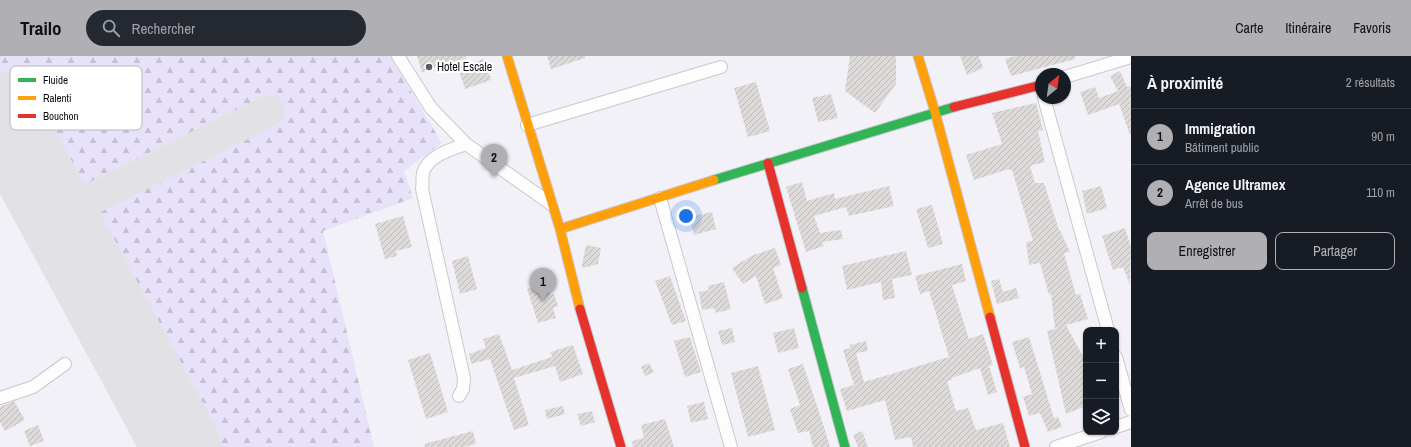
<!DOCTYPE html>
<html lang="fr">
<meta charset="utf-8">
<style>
:root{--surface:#171b24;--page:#242831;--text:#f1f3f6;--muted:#9ea1a6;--line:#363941;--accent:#afafb4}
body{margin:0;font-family:"Archivo Narrow",sans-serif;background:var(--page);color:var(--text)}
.controls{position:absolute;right:12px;bottom:12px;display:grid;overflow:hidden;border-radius:8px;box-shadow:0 1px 3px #0004}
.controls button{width:36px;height:36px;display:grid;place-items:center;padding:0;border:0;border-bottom:1px solid var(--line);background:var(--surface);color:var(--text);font:20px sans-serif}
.compass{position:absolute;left:1035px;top:12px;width:36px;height:36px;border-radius:50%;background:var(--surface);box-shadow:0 1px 3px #0004;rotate:29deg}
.you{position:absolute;left:686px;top:160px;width:14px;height:14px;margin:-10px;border:3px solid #fff;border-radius:50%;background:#1a73e8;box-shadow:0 0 0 6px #1a73e833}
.badge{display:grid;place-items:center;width:26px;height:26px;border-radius:50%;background:var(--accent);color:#111;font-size:13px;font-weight:700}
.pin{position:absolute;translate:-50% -33px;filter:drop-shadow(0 1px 2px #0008)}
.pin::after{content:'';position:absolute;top:21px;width:14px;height:12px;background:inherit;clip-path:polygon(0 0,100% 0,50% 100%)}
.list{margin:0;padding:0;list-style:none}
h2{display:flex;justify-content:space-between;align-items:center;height:52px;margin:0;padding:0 16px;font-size:17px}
h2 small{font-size:13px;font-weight:400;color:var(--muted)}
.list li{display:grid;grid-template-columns:26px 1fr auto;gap:12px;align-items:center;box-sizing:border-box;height:56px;padding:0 16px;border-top:1px solid var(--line)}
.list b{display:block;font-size:15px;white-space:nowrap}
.list p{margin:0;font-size:13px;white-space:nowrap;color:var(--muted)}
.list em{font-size:13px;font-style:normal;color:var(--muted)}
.actions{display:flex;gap:8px;padding:12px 16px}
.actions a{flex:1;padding:9px 0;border:1px solid var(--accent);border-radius:8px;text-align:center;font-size:14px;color:var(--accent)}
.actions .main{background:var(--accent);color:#111}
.icon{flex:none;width:22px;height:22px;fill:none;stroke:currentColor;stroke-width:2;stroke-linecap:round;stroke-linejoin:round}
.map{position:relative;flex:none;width:1131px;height:391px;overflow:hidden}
header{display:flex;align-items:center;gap:24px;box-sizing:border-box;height:56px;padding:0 20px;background:var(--accent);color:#111}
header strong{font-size:19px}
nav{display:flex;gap:22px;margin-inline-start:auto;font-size:14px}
.search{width:280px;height:36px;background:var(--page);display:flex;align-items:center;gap:10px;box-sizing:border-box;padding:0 14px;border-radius:22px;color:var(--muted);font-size:15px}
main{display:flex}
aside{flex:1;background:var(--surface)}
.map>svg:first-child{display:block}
.forest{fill:url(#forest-firs)}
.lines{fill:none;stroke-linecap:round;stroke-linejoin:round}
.taxiway{stroke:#e2e2e6;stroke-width:32}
.runway{stroke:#e2e2e6;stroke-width:79}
.building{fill:url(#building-hatch)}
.street-casing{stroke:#cac8cf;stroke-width:14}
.fast-casing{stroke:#cac8cf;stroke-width:11}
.slow-casing{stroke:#cac8cf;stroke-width:11}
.jam-casing{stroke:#cac8cf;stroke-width:11}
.street{stroke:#fdfdfe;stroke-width:12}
.fast{stroke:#30b455;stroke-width:9}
.slow{stroke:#ff9f0a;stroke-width:9}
.jam{stroke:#e5322d;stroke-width:9}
.poi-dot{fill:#5e5c63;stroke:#fff;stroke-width:1.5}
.labels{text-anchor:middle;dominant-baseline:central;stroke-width:4;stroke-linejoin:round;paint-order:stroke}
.poi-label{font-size:12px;fill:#0e0c13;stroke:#fff;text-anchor:start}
.key{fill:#fff;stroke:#b7b6b8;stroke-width:1}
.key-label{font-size:11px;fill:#0e0c13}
</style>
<header>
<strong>Trailo</strong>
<div class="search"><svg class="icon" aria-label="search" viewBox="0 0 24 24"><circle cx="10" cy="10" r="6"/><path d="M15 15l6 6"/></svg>Rechercher</div>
<nav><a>Carte</a><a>Itinéraire</a><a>Favoris</a></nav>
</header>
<main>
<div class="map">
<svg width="1131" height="391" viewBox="0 0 1131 391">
<defs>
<pattern id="forest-firs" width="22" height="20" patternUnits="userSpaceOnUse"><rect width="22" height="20" fill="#e8e1fa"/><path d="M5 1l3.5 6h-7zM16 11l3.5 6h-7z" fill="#c6c0d5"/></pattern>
<pattern id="building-hatch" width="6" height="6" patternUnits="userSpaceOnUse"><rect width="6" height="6" fill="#dedada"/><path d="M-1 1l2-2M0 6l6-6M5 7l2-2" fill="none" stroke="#bdbaba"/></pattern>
</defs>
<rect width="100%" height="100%" fill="#f2f1f8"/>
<!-- forest -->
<path class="forest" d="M0 0H390L442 87 404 115 413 142 323 175 374 391H137L0 135Z"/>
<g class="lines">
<!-- taxiway -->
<path class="taxiway" d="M57 160 269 55"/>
<!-- runway -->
<path class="runway" d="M0 55 182 391"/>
</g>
<!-- building -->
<path class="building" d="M417 0H466V2L422 16Z
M547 0H585V2L551 13Z
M850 0H896V28L875 57 845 35Z
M960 0H979L983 12 967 19Z
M1016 0H1075V3L1011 20 1005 3Z
M484 3 491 24 465 33 458 12Z
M1120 15 1127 31 1131 30V78L1130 79 1119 48 1088 59 1080 36 1095 31 1099 42 1118 35 1110 20Z
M756 26 770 75 748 81 734 32Z
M831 38 838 62 818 66 812 42Z
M1036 47 1043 74 1038 75 1045 106 1030 110 1035 127H1044L1059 174H1060L1070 196 1064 197 1076 239 1080 238 1088 263 1066 269 1086 306V350L1066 358 1047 275 1055 273 1051 238 1049 239 1040 207 1029 209 1026 186 1033 185 1012 114H1009V113L974 124 966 99 1002 88 992 57Z
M802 126 807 145 834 137 835 143 889 130 894 150 849 160 846 151 814 160 820 177 841 174 843 183 822 186 824 190 806 196 786 131Z
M1101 130 1107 152 1087 158 1082 135Z
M932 149 943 188 928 192 916 153Z
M712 156 716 173 694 179 689 161Z
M403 160 412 191 396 195 397 200 385 203 375 168Z
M1125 172 1131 191 1130 229 1123 211 1113 214 1102 180Z
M586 189 601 192 598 208 582 212V209Z
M775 192 781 209 773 212 783 242 765 248 756 220 743 228 732 212 751 200Z
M906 195 912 219 892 223 895 242 883 244 881 226 847 234 842 210Z
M468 200 477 233 460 238 452 205Z
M962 208 966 225 952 229 969 283 983 278 993 309 989 310 997 336 988 339 980 312 951 322 952 324 947 325 956 355 968 352 976 374 1003 367 1010 391H913L911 381 895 384 885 344 847 355 840 333 854 329 843 294 850 292V289L866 285 868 295 856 297 864 326 949 301 929 235 920 238 915 220Z
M670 220 686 265 672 269 655 225Z
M999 223 1003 236 1016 232 1019 242 997 248 991 225Z
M724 226 731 253 716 257 714 252 702 254 699 236 709 234 708 230Z
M546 227 550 239 554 238 558 250 553 252 556 262 538 267 527 233Z
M732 272 735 286 722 289 718 275Z
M794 272 799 292 778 297 773 277Z
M499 278 512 314 552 301 550 296 573 289 583 318 560 326 555 310 514 322 529 369 514 374 490 303 471 308 469 298 486 292 483 283Z
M690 281 701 316 685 321 674 285Z
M1029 281 1054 362 1058 361 1062 371 1048 376 1040 357 1029 360 1023 341 1032 338 1024 311 1020 312 1012 286Z
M430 297 448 356 426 363 408 304Z
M649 307 654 316 645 320 641 311Z
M803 308 824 371 830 391H813L809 375 798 377 790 353 800 349 788 313Z
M758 310 775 374 748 381 731 317Z
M14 345 25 364 5 375 0 366V351Z
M704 346 708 363 691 367 687 350Z
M563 350 565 358 547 363 545 354Z
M592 355 595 366 581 370 577 358Z
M665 363 674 391H633L632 385 644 382 641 369Z
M38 369 44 385 30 390 24 375Z
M473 375 476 388 464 391H425L424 388Z
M862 375 868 391H858L853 379Z"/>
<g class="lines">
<!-- street casing -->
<g class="street-casing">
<path id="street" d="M398 0 431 52 466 88 551 148
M1065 21 1131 1
M1044 42 1108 274
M527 69 721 11
M660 142 731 391
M1116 301 1131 354
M459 340 463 333 464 322 422 133C423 128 422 122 423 117 428 99 451 94 466 88
M0 342 33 331 65 308
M1116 371 1131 366
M1056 391 1101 376"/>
</g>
<!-- fast casing -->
<g class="fast-casing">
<path id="fast" d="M714 124 954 51
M802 232 845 391"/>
</g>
<!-- slow casing -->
<g class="slow-casing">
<path id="slow" d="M507 0 560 173 580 253
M918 0 935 56 990 261
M560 173 714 124"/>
</g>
<!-- jam casing -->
<g class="jam-casing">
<path id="jam" d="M954 51 1041 29
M768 107 802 232
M580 253 621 391
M990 261 1025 391"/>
</g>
<!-- street -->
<use href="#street" class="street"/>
<!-- fast -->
<use href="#fast" class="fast"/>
<!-- slow -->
<use href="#slow" class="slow"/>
<!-- jam -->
<use href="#jam" class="jam"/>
</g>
<!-- markers -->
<circle class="poi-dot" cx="429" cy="11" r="4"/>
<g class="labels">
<!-- poi labels -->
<g class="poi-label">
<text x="437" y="11">Hotel Escale</text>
</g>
</g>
<!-- legend -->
<rect x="10" y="10" width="132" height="64" rx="6" class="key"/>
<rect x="18" y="22" width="18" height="4" fill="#30b455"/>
<rect x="18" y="40" width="18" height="4" fill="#ff9f0a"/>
<rect x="18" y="58" width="18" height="4" fill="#e5322d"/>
<g class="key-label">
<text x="43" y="28">Fluide</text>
<text x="43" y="46">Ralenti</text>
<text x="43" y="64">Bouchon</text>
</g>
</svg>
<div class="controls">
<button>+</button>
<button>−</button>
<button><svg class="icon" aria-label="layers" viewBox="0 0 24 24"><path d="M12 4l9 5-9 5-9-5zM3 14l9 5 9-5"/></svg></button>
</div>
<svg class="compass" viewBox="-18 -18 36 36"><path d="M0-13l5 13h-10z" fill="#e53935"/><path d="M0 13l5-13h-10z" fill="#9ea1a6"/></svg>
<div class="you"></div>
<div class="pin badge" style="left:543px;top:245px">1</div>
<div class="pin badge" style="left:494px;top:121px">2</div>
</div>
<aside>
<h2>À proximité<small>2 résultats</small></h2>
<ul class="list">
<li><span class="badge">1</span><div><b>Immigration</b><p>Bâtiment public</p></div><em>90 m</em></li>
<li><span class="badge">2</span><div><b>Agence Ultramex</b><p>Arrêt de bus</p></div><em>110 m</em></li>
</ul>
<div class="actions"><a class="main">Enregistrer</a><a>Partager</a></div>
</aside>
</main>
